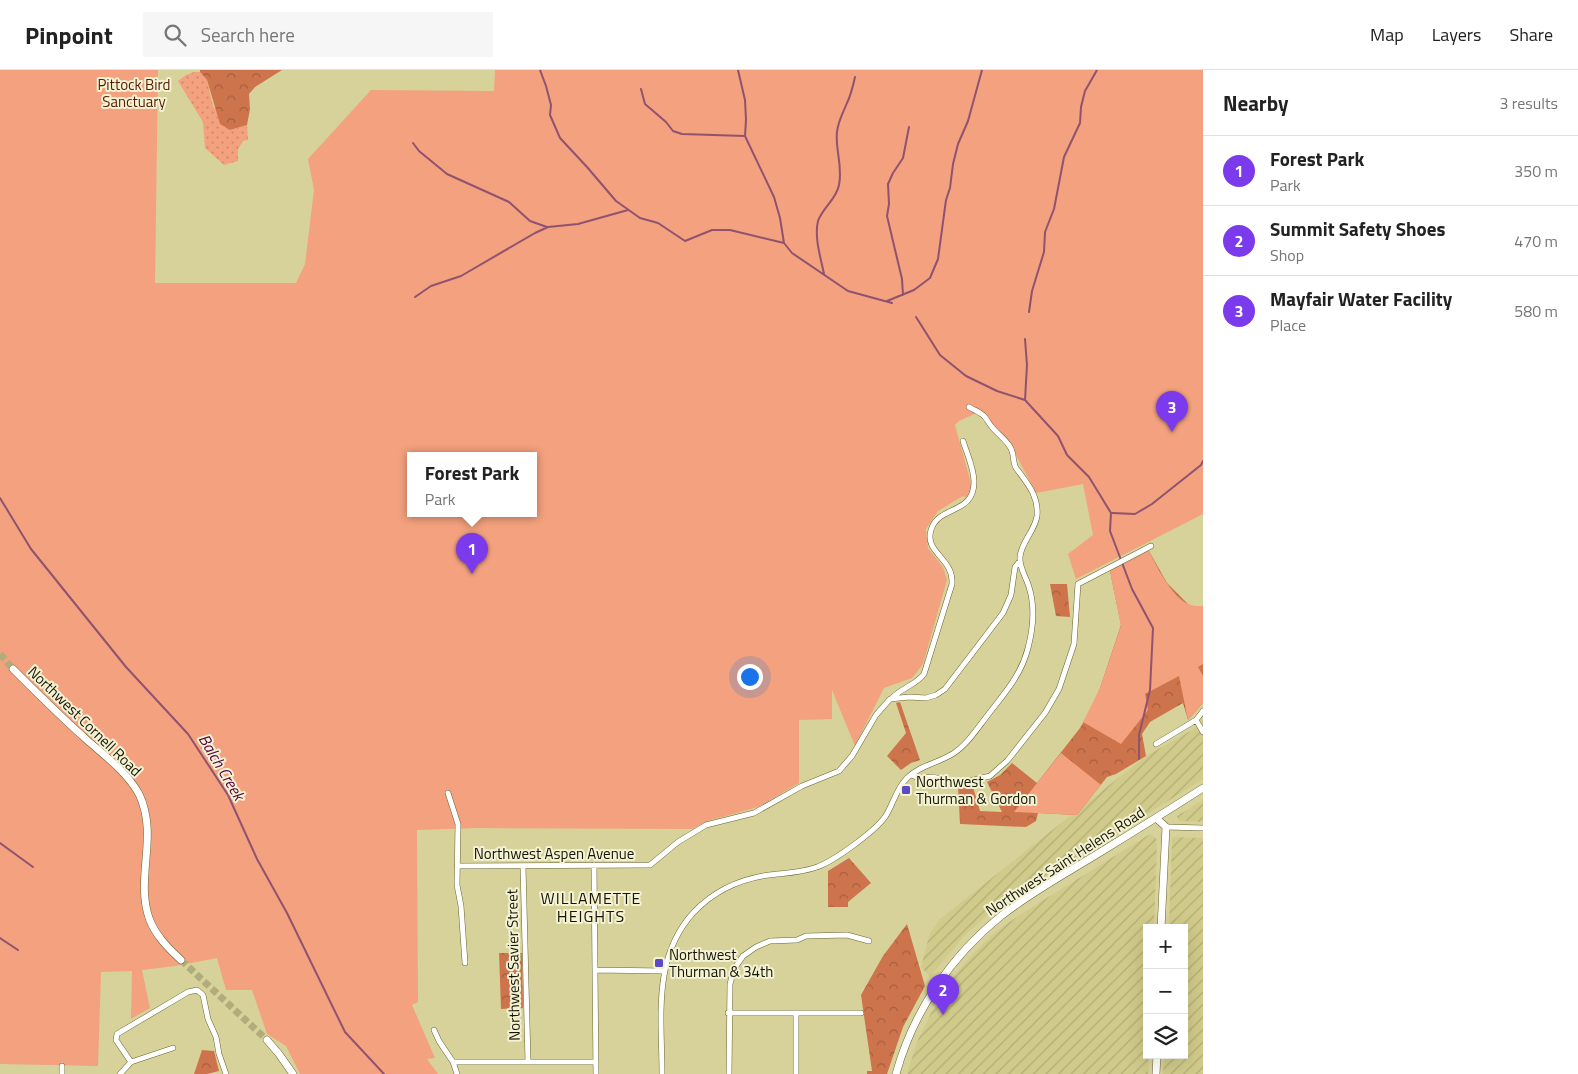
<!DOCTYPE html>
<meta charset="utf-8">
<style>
:root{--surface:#fff;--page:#f6f6f6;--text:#222;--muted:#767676;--line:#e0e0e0;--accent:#7c3aed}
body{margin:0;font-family:"Titillium Web",sans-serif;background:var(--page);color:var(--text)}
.controls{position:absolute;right:15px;bottom:15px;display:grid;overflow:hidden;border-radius:0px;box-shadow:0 5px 20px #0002}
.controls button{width:45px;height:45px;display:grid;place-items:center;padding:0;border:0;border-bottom:1px solid var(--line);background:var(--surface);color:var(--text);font:25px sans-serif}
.you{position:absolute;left:749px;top:606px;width:18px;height:18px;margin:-12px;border:4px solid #fff;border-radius:50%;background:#1a73e8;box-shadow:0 0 0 8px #1a73e833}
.badge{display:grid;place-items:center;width:32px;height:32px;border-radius:50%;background:var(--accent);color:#fff;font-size:16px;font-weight:700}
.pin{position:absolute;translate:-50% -41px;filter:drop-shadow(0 1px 2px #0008)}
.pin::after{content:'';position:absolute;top:26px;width:18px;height:15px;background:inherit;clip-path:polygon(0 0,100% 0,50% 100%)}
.popup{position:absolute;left:407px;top:382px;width:130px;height:65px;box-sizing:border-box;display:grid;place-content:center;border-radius:0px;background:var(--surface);filter:drop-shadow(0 1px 4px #0005);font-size:16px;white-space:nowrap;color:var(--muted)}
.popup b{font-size:19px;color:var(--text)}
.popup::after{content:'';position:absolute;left:50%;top:100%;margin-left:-10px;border:10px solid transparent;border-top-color:var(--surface)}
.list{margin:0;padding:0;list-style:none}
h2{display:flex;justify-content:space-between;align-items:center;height:65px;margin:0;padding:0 20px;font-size:21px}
h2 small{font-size:16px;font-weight:400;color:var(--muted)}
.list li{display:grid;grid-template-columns:32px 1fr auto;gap:15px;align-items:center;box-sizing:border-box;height:70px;padding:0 20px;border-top:1px solid var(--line)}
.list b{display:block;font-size:19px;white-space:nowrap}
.list p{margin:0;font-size:16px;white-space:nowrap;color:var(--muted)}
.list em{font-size:16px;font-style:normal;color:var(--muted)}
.icon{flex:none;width:28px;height:28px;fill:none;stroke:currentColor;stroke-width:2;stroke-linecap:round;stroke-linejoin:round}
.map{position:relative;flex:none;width:1203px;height:1004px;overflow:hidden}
header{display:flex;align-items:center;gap:30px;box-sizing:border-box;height:70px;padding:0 25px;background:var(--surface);border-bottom:1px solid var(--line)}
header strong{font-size:24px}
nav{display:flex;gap:28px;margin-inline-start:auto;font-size:18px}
.search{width:350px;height:45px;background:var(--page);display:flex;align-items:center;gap:12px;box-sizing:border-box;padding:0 18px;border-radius:0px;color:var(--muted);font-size:19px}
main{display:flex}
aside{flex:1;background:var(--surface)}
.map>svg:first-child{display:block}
.industrial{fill:url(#industrial-furrows)}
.grass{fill:url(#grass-dots)}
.forest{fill:url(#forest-crowns)}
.park{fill:#f3a17e;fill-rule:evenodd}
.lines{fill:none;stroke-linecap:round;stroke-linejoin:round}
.stream{stroke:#8f5370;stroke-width:2}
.secondary-tunnel{stroke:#b1ac7b;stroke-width:7;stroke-dasharray:7 3.5;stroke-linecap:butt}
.street-casing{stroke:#69642f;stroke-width:6}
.secondary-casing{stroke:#69642f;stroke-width:8}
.street{stroke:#fff;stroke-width:5}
.secondary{stroke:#fff;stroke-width:7}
.poi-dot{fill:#5b4ac2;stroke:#f4f2d5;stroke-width:2}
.labels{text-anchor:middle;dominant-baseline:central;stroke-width:4;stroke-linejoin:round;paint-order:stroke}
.park-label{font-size:15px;fill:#561d00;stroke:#f4f2d5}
.street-label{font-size:15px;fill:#171501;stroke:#f4f2d5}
.poi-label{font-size:15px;fill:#171501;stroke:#f4f2d5;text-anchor:start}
.water-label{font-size:16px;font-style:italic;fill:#53033c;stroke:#f4f2d5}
.neighbourhood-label{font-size:16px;letter-spacing:1px;fill:#171501;stroke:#f4f2d5}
</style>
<header>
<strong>Pinpoint</strong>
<div class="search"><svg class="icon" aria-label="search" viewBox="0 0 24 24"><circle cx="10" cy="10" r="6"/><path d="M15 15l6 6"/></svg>Search here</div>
<nav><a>Map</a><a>Layers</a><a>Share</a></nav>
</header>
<main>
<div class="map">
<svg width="1203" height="1004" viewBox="0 0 1203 1004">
<defs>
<pattern id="industrial-furrows" width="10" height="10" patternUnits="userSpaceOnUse" patternTransform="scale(1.25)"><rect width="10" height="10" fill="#d0cb8a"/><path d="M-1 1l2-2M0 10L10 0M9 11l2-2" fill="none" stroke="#b2ad75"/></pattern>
<pattern id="grass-dots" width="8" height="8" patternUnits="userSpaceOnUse" patternTransform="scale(1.25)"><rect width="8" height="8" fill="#f3a17e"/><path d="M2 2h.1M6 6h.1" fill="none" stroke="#d08a6b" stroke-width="1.8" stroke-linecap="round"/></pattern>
<pattern id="forest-crowns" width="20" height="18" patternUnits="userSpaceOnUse" patternTransform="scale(1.25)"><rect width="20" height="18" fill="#ce744d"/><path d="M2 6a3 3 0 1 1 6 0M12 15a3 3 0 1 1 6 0" fill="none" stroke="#a65e3e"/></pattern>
</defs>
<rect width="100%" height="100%" fill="#d7d29a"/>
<!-- industrial -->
<path class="industrial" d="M1203 648V709L989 844 963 867 930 907 921 897 930 863 940 849 1146 686 1194 659Z
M1203 730V752L1179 751 1177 746Z
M1150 764 1156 768 1157 775 1154 858H1147V985H1149L1148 1004H907L917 972 931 943 956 903 973 884 994 863 1018 846Z
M1172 767 1203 768V1004H1163L1164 985H1184V858H1169Z"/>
<!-- grass -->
<path class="grass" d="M194 2H200L207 10 213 36 230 60 247 55 248 70 243 71 238 79V91L224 95 205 78 203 52 178 11 186 5Z"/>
<!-- forest -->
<path class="forest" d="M200 0H282L255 17 249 24 250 39 247 55 230 60 220 54 207 10 200 2Z
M1149 481 1167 513 1201 547H1203V633L1188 650 1183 633 1150 652 1142 664 1146 686 1116 704 1107 707 1077 745 1038 743 1036 751 1026 757 960 754 958 717H973L980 741 1002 742 987 712 1000 705 1012 693 1037 713 1080 658 1090 641 1100 618 1121 555 1110 501Z
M1050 514H1067L1070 547 1056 546Z
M900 632 920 690 911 693 901 700 887 686 906 663 896 633Z
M849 788 871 813 848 832V837H828V801Z
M907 854 925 916 903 957 887 1004H867V1001H872L861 925 883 886Z
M499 883H522L523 938 501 939Z
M202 980 214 981 219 1001 207 1004H194Z"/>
<!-- park -->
<path class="park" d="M0 0H158L155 213H296L305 194 314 120 308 89 371 20 494 21 495 0H1203V444L1076 509 1068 484 1093 465 1083 414 1036 423 1012 377 981 341 959 351 955 355 972 417 968 428 963 426 938 441 926 459 928 478 943 497 947 510 923 594 912 608 884 618 855 676 832 620V649L799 650V713L758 737 708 751 692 759 477 758 417 760 418 932 412 935 435 988 427 989 438 1004H300L286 976 267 964 252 920H226L217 888 175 896 142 900 150 938 131 949 132 901 101 902 98 996 0 994ZM411 385H533V443H411Z
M1149 481C1157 497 1173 530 1191 535 1194 536 1199 536 1203 536V594L1198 597 1203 606V633L1188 650 1179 606 1145 624 1148 640 1121 674 1083 652 1100 618 1121 556 1110 501Z
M1061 683 1101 715 1077 745 1014 742Z"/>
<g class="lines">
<!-- stream -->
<path class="stream" d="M540 0 546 16 551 35 550 45 560 68 587 97 616 131 640 148 658 153 685 171 712 160H730L784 173
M738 0 745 30 746 50 745 66 774 127 780 148 784 173 792 183 848 221 892 233
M641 19 645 34 666 52 673 61 682 64 745 66
M413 73 419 81 447 104 509 132 530 151 547 157
M824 204C821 189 814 167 818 151 823 137 836 130 839 115 843 96 835 79 837 62 838 51 843 43 847 33 851 25 853 16 855 7
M903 225 902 209 887 146 889 134 888 114 893 103 903 88 909 57
M415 227 431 216 461 206 535 163 548 157 578 154 628 140
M887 231 914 220 930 208 938 189 946 130 950 118 953 94 958 74 968 51 982 0
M1029 242 1032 221 1044 182 1045 162 1054 139 1064 87 1080 53 1081 37 1085 21 1097 0
M916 247 940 285 966 306 997 321 1025 330 1058 366 1067 385 1089 407 1111 443 1110 461 1132 519 1153 558 1150 620 1139 665V689
M1025 269 1027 295 1025 330
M0 428 31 479 126 597 188 664 228 725 257 789 287 843 345 962 384 1004
M1112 443 1135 444 1152 434 1201 395 1203 391
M0 773 33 797
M0 868 18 880"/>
<!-- secondary-tunnel -->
<path class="secondary-tunnel" d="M0 584 13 599
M181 890 267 970"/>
<!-- street casing -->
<g class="street-casing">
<path id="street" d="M891 629C901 618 916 615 924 604L952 514C954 488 924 483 931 460 938 435 974 445 974 412 974 398 967 384 963 371
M1196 650 1203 662
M1156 674 1196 650 1203 641
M911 705 919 708 933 707 953 713 966 712 990 706 1007 691 1045 643 1059 619 1074 574 1078 514 1151 476
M448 723 458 754 457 815 461 836 465 893
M1166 757 1203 758
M594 795 596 1004
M457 796 650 795 678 772 706 755 754 743 802 716 839 701 852 686 876 645 890 629 909 627 926 628 936 625 945 619 1003 543 1011 525 1015 497 1020 491
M523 796 528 992
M595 900 664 901
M728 943H861
M796 943V1004
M434 960 439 971 453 992 457 1004
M131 992 116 970 117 964 188 922 197 920 203 925 208 949 216 967 219 984 226 1004
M453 992H596
M62 1004V996
M120 1004 131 992 173 978
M662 1004C662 948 652 887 694 842 714 821 740 809 769 805 785 803 801 803 817 797 834 791 874 762 885 747 893 735 896 719 907 708 920 695 939 693 954 683 966 675 975 662 984 650 1001 627 1021 607 1028 578 1033 559 1035 536 1029 517 1026 507 1019 497 1020 487 1021 472 1035 461 1037 446 1039 426 1027 413 1016 398 1013 393 1014 387 1012 381 1009 371 998 365 992 357 989 354 987 349 984 346 980 342 974 340 969 337
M729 1004 730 914 734 899 743 886 756 877 770 871 797 870 806 866 847 865 869 871"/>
</g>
<!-- secondary casing -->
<g class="secondary-casing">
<path id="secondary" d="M13 599C37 623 61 647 87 670 105 686 127 702 139 724 159 766 135 807 149 848 155 865 168 878 181 890
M1156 748 1166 757 1161 858
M267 970 279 984 293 1004
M896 1004C913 942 951 886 1001 846 1030 823 1063 805 1094 786 1130 764 1167 741 1203 718
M1156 1004 1157 985"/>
</g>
<!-- street -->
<use href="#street" class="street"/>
<!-- secondary -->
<use href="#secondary" class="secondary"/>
</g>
<!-- markers -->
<g class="poi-dot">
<rect x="901" y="715" width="10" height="10" rx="2.5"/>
<rect x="654" y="888" width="10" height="10" rx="2.5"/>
</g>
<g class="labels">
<!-- park labels -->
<g class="park-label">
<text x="134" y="14">Pittock Bird<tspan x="134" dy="17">Sanctuary</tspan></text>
</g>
<!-- street labels -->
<g class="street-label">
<text transform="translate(85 651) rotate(44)">Northwest Cornell Road</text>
<text x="554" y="783">Northwest Aspen Avenue</text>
<text transform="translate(1065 791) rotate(-33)">Northwest Saint Helens Road</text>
<text transform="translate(513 895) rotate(-91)">Northwest Savier Street</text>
</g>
<!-- poi labels -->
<g class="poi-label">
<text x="916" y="711">Northwest<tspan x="916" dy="17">Thurman &amp; Gordon</tspan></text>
<text x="669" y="884">Northwest<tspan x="669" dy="17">Thurman &amp; 34th</tspan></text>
</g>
<!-- water labels -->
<g class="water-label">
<text transform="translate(222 697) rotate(59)">Balch Creek</text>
</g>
<!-- neighbourhood labels -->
<g class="neighbourhood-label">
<text x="591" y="828">WILLAMETTE<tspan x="591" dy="18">HEIGHTS</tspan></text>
</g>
</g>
</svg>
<div class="controls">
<button>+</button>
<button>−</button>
<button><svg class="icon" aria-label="layers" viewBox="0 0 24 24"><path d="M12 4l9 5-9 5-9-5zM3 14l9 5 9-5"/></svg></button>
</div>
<div class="you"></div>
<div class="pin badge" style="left:472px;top:504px">1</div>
<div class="popup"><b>Forest Park</b>Park</div>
<div class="pin badge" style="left:943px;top:945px">2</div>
<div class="pin badge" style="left:1172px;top:362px">3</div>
</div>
<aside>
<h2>Nearby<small>3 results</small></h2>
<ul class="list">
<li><span class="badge">1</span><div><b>Forest Park</b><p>Park</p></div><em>350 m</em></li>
<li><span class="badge">2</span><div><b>Summit Safety Shoes</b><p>Shop</p></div><em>470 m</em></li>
<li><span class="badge">3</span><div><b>Mayfair Water Facility</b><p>Place</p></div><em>580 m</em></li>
</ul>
</aside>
</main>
